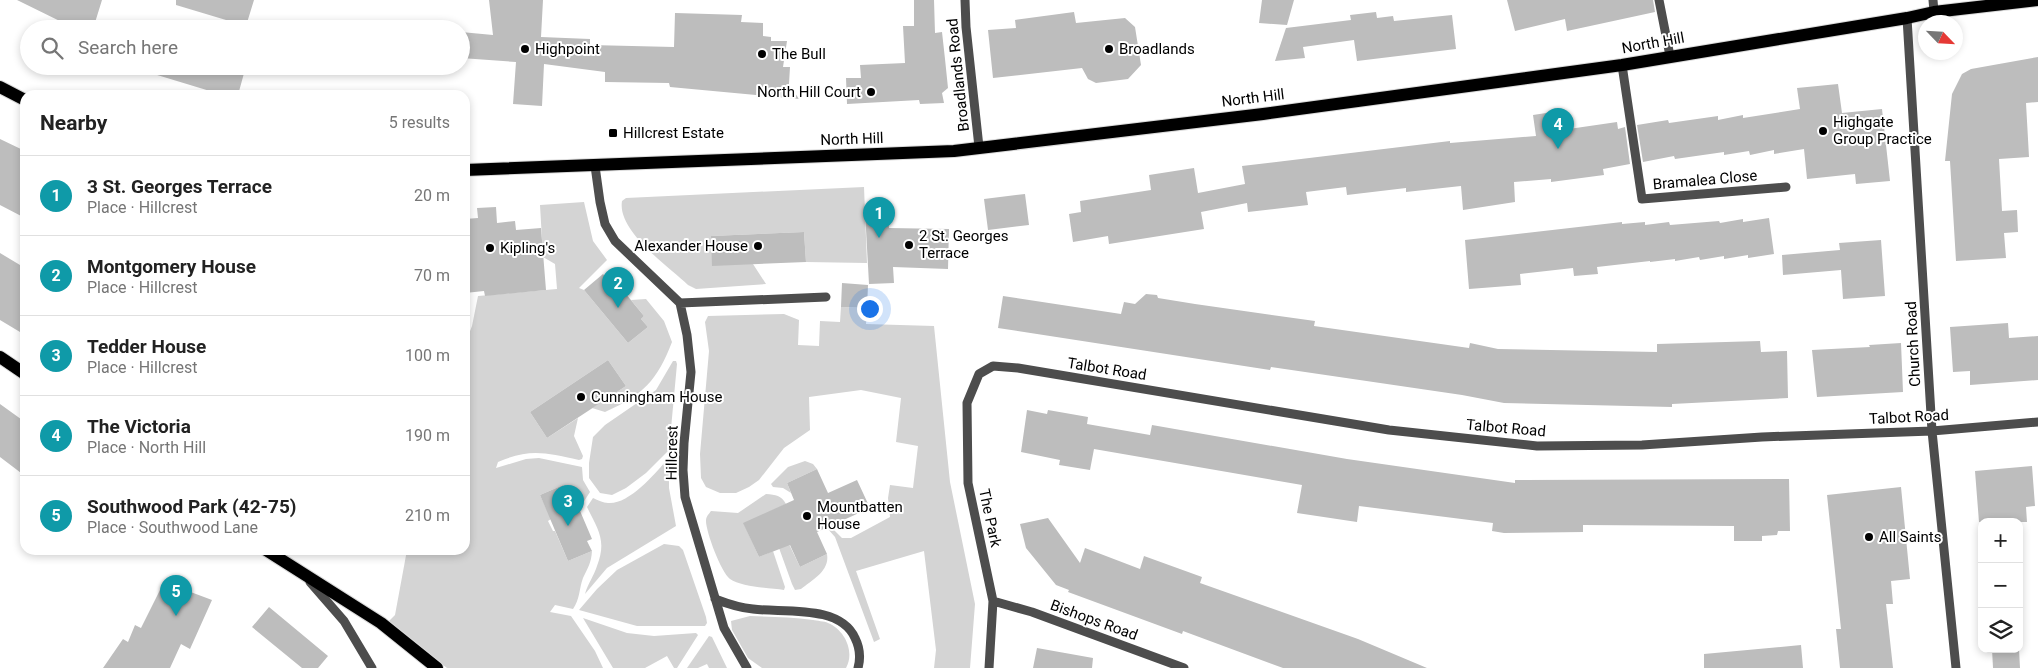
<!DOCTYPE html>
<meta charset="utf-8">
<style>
:root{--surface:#fff;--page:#f6f6f6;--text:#222;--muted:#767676;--line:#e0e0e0;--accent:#0b8043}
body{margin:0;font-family:Roboto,sans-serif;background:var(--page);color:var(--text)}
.controls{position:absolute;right:15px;bottom:15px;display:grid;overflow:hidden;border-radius:10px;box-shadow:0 2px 8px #0003}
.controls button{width:45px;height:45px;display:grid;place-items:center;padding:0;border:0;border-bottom:1px solid var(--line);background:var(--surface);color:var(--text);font:25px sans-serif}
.compass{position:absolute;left:1918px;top:15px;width:45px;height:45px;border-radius:50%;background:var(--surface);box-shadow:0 2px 8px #0003;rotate:115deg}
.you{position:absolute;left:869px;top:308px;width:18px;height:18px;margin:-12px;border:4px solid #fff;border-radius:50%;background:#1a73e8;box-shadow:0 0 0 8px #1a73e833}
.badge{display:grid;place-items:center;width:32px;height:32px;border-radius:50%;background:var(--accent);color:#fff;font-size:16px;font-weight:700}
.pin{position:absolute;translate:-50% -41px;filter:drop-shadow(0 1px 2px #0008)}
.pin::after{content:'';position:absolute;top:26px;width:18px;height:15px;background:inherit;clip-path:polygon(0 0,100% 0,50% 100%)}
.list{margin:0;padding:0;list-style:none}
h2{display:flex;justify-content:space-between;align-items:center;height:65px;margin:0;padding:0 20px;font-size:21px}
h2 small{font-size:16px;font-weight:400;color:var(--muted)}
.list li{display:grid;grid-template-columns:32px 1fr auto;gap:15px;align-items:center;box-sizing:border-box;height:80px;padding:0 20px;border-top:1px solid var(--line)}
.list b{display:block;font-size:19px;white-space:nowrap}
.list p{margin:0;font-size:16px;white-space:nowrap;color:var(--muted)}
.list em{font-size:16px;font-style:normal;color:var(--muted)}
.icon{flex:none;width:28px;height:28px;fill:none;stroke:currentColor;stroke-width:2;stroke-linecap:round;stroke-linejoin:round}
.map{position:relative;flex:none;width:2038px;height:668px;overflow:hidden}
.search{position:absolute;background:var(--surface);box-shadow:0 2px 8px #0003;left:20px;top:20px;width:450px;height:55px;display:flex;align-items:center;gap:12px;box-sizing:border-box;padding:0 18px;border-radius:28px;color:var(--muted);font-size:19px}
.panel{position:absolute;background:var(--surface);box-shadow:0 2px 8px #0003;left:20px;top:90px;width:450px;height:465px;border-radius:15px}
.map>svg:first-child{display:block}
.green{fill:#d4d4d4}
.building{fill:#bdbdbd}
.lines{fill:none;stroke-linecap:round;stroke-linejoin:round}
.major-casing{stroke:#dbdbdb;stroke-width:14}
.minor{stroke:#4d4d4d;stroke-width:9}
.major{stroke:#000;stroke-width:12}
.poi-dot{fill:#000;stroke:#fff;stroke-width:2}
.labels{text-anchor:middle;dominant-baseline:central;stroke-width:4;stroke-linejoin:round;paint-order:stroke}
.street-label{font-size:15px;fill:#000;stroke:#fff}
.poi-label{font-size:15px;fill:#000;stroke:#fff;text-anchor:start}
</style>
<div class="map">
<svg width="2038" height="668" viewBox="0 0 2038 668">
<rect width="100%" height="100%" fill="#fff"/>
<!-- green -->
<path class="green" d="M864 187 867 263 806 262 804 232 711 236 753 264 766 284 696 289 688 285C668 266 617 231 622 201L626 198Z
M584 202 593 241 607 260 579 288 584 290 628 343 648 327 641 319 644 316 631 300 646 299 664 321 672 342C657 381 643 395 605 412L592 408 626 386 608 360 530 412 547 438 578 418 574 436 583 456 582 459 579 460C546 453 530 448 498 462L496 468 526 459 539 458 582 467 583 480 590 492 579 509 571 492 567 494 563 485 540 495 551 519 548 521 553 531H555L568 561 592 551C591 564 588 567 583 578 579 589 580 599 573 609L555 605 550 612 571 616 595 651 603 668H447L388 622 395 615 407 550H465V344L472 326 478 296 557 289 555 264 543 257 540 205Z
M841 307 867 308 866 324 934 326 950 482 975 604 970 668H934L936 650 924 551 856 571 880 639 874 642 835 537 827 528 830 526 842 538H851L890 517 888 498 890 485 913 488 918 446 896 442 901 398 861 390 809 397 810 430 784 448 759 480 749 487 736 493H720L706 487 701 478 700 454 709 351 705 322 708 316 784 314 799 320 798 345 819 346 820 321 840 322Z
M673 361H676L677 364 669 450 646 473 626 488 612 495 600 493 589 478V463L593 437 605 425 656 390Z
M805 461 813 464 817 469 787 483 791 493 783 488 773 487 771 484 788 467Z
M665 462H669V488L676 526 607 568 585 594C588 583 594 576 597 566 607 540 598 530 587 507L593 498C598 500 603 503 608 503 628 505 654 475 665 462Z
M766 494C776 495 781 495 786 504L744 524 759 557 773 551 785 587 784 590C770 588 741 587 730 579 721 572 706 532 706 521 706 516 709 514 711 511L738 513Z
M664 544 679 546 683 550 706 617 707 623 705 626H637L579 610 597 589 617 570Z
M789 544 800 567 827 554C830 571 812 580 801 589L795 590 792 584 779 548Z
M750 616C771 617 792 617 813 620 817 621 824 621 828 623 845 630 855 652 846 668H762L748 658 732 630 731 621Z
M583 618 627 633 654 636 696 633 698 635 677 668H674L667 656 645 668H613Z
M709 636 712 637 727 668H709L707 664 698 668H687Z"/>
<!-- building -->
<path class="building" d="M17 0H102L93 29H76Z
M176 0H254L246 26 176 5Z
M489 0H543L541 37 590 39V45L674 47 675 13 742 15 741 22 763 23V36L771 37V41H787L783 67H790L789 84 799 99 670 87 669 83 605 82V72L544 64 542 106 513 104 516 62 461 58V32L493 35Z
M914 0H934L935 33 942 32 945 59 948 88 942 93 944 103 920 104 919 100 847 104 846 78H861L860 65 905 63 903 26H914Z
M1262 0H1294L1287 25 1259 23Z
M1507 0H1653L1655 12 1567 31 1565 19 1515 31Z
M1074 12 1076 23 1125 18 1135 27 1141 65 1128 79 1096 83 1088 79 1082 68 993 78 988 30 1016 28 1015 20Z
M1376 12 1377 18 1393 16 1394 21 1452 15 1456 49 1357 61 1354 40 1303 47 1305 58 1275 61 1286 28 1351 20 1350 15Z
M2038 57V102L2026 103 2029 157 1999 159 2002 211 2017 210 2018 232 2004 233 2006 258 1956 261 1950 161H1945L1952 94 1962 74 1971 69Z
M145 66H246L238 95H223L144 71Z
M1838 84 1842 113 1882 109 1890 181 1856 184 1855 174 1807 179 1804 149 1774 154V150L1750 155 1749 151 1724 155V152L1675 159 1674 156 1643 162 1637 125 1668 120 1669 123 1718 116V120L1743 115V118L1800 109 1797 88Z
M1559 111 1562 130 1617 122 1618 129 1625 127 1630 164 1603 169 1604 175 1551 182V179L1514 182 1515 202 1463 210 1461 186 1406 192V188L1347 195 1346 187 1306 192 1308 205 1248 212 1247 203 1201 212 1204 229 1109 244 1108 236 1073 242 1069 214 1081 212 1080 201 1151 190 1149 175 1194 168 1198 193 1245 184 1242 166 1450 141V143L1536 136 1533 115Z
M0 139 25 151V218L0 205Z
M1025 194 1029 225 988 230 984 199Z
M496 207 497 223 515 221 516 230 541 228 546 290 485 296 484 291 465 293V219L478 218 477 208Z
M888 210 889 228 949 229 948 269 893 267 894 283 869 284 865 211Z
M1769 218 1774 254 1748 258V255L1724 259V256L1700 260 1699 257 1675 261V259L1650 262V261L1597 267 1598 274 1574 276 1573 268 1520 274 1521 285 1469 289 1465 240 1622 222V224L1645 222V225L1669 222 1670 225 1719 221 1720 223 1743 219V222Z
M804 232 806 262 712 266 711 236Z
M1881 240 1885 296 1843 299 1841 270 1783 275 1782 255 1840 250 1839 243Z
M0 253 25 268V335L0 320Z
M603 274 608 280 612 277 644 316 641 319 648 327 628 343 584 290Z
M842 283 868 285 867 308 841 307Z
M1146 294 1157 295 1158 298 1195 304 1315 321 1314 326 1469 348 1470 343 1498 349 1657 352V344L1760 341 1761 352 1787 351 1788 398 1672 404V407L1504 403 1462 395 1271 367 1270 370 998 328 1003 296 1121 314 1124 302 1135 304Z
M2008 323 2009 338 2038 336V380L1970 385V371L1953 372 1950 327Z
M1901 343 1903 392 1817 397 1812 350 1870 347 1869 345Z
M608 360 626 386 547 438 530 412Z
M0 404 25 422V476L0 457Z
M1027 410 1047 414 1048 410 1088 417 1087 424 1150 435 1152 425 1347 459 1515 483V480L1789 479 1790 531H1778L1777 535 1762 536V541H1734V526L1583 525V532L1504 533 1492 531 1493 523 1359 506 1357 522 1297 513 1302 485 1094 449 1090 470 1059 465 1060 460 1021 452Z
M2032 466 2035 506 2026 507 2027 522H1979L1975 471Z
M817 469 828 493 857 480 870 508 817 532 827 554 800 567 790 545 759 557 743 523 794 500 787 483Z
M563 485 567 494 572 492 592 539 587 541 592 551 568 561 540 495Z
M1901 487 1910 579 1891 581 1893 604H1886L1893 668H1840L1836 629H1841L1827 495Z
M1048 518 1080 563 1085 548 1140 569 1144 556 1202 577 1200 583 1358 639 1427 668H1283L1183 631 1182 634 1068 592 1069 590 1056 585 1026 548 1020 524Z
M164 582 212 600 190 649 181 644 170 668H103L123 639 128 642 135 625 141 628Z
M269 607 328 656 318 668H302L252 627Z
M1801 645 1803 668H1704V654Z
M1037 648 1093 658 1092 668H1033Z
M1992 649H2019L2020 668H1993Z"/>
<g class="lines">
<!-- major casing -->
<g class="major-casing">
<path id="major" d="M0 87 25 100
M465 170 954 151 1263 114 1622 65 1907 18 1934 12 2038 0
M0 357 25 374
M266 550 381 623 437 668"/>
</g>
<!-- minor -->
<path class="minor" d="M965 0 966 27 979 147
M1659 0 1670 56
M1933 0 1934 12
M1907 18 1932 431 1956 668
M1622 65 1642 199 1786 187
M595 166 600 202 605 224 615 241 680 303 687 335 691 372 684 443 683 470 685 497 724 628 747 668
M680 303 826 297
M310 582 344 621 372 668
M715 599C728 604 739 608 753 609 783 613 840 604 855 638 860 648 861 657 858 668
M993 601 1032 612 1184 668
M989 668 993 601 968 483 967 403 979 374 993 366 1018 368 1389 430 1537 446 1642 445 1762 437 1932 431 2038 422"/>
<!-- major -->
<use href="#major" class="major"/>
</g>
<!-- markers -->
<g class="poi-dot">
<circle cx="525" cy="49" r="5"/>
<circle cx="1109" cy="49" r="5"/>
<circle cx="762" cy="54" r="5"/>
<circle cx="871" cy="92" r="5"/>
<circle cx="1823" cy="131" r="5"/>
<rect x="608" y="128" width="10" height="10" rx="2.5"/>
<circle cx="909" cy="245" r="5"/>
<circle cx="758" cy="246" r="5"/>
<circle cx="490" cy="248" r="5"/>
<circle cx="581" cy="397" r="5"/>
<circle cx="807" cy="516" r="5"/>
<circle cx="1869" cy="537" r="5"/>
</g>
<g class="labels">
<!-- street labels -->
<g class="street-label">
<text transform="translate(1653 43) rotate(-10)">North Hill</text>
<text transform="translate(958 75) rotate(-96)">Broadlands Road</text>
<text transform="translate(1253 98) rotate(-7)">North Hill</text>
<text transform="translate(852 139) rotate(-2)">North Hill</text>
<text transform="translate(1705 180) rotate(-5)">Bramalea Close</text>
<text transform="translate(1913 344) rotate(-93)">Church Road</text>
<text transform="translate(1107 369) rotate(9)">Talbot Road</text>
<text transform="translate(1909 417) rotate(-3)">Talbot Road</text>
<text transform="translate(1506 428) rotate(5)">Talbot Road</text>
<text transform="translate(672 453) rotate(-89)">Hillcrest</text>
<text transform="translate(990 518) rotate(78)">The Park</text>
<text transform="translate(1094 620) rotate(20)">Bishops Road</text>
</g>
<!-- poi labels -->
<g class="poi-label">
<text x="535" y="49">Highpoint</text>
<text x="1119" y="49">Broadlands</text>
<text x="772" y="54">The Bull</text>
<text x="861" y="92" text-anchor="end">North Hill Court</text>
<text x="1833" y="122">Highgate<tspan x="1833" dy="17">Group Practice</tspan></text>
<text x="623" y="133">Hillcrest Estate</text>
<text x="919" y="236">2 St. Georges<tspan x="919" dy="17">Terrace</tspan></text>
<text x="748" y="246" text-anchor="end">Alexander House</text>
<text x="500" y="248">Kipling's</text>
<text x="591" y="397">Cunningham House</text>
<text x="817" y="507">Mountbatten<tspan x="817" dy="17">House</tspan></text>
<text x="1879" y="537">All Saints</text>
</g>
</g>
</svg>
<div class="controls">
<button>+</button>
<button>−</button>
<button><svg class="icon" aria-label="layers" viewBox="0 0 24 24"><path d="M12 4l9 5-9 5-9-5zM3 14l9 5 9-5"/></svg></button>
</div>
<svg class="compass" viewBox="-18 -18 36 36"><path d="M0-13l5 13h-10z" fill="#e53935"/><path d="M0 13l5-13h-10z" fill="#767676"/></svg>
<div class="you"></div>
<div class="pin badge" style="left:879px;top:238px;background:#0f9aa8">1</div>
<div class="pin badge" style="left:618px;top:308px;background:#0f9aa8">2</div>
<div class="pin badge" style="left:568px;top:526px;background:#0f9aa8">3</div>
<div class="pin badge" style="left:1558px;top:149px;background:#0f9aa8">4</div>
<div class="pin badge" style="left:176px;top:616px;background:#0f9aa8">5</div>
<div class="search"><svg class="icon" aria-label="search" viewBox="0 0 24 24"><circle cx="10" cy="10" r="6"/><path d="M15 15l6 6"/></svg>Search here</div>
<section class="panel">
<h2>Nearby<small>5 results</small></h2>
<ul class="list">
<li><span class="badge" style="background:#0f9aa8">1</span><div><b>3 St. Georges Terrace</b><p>Place · Hillcrest</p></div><em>20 m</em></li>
<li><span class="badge" style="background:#0f9aa8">2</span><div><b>Montgomery House</b><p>Place · Hillcrest</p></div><em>70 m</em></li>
<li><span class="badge" style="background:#0f9aa8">3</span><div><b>Tedder House</b><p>Place · Hillcrest</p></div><em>100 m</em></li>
<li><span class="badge" style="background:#0f9aa8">4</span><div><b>The Victoria</b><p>Place · North Hill</p></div><em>190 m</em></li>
<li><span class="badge" style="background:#0f9aa8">5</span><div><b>Southwood Park (42-75)</b><p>Place · Southwood Lane</p></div><em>210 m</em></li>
</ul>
</section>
</div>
